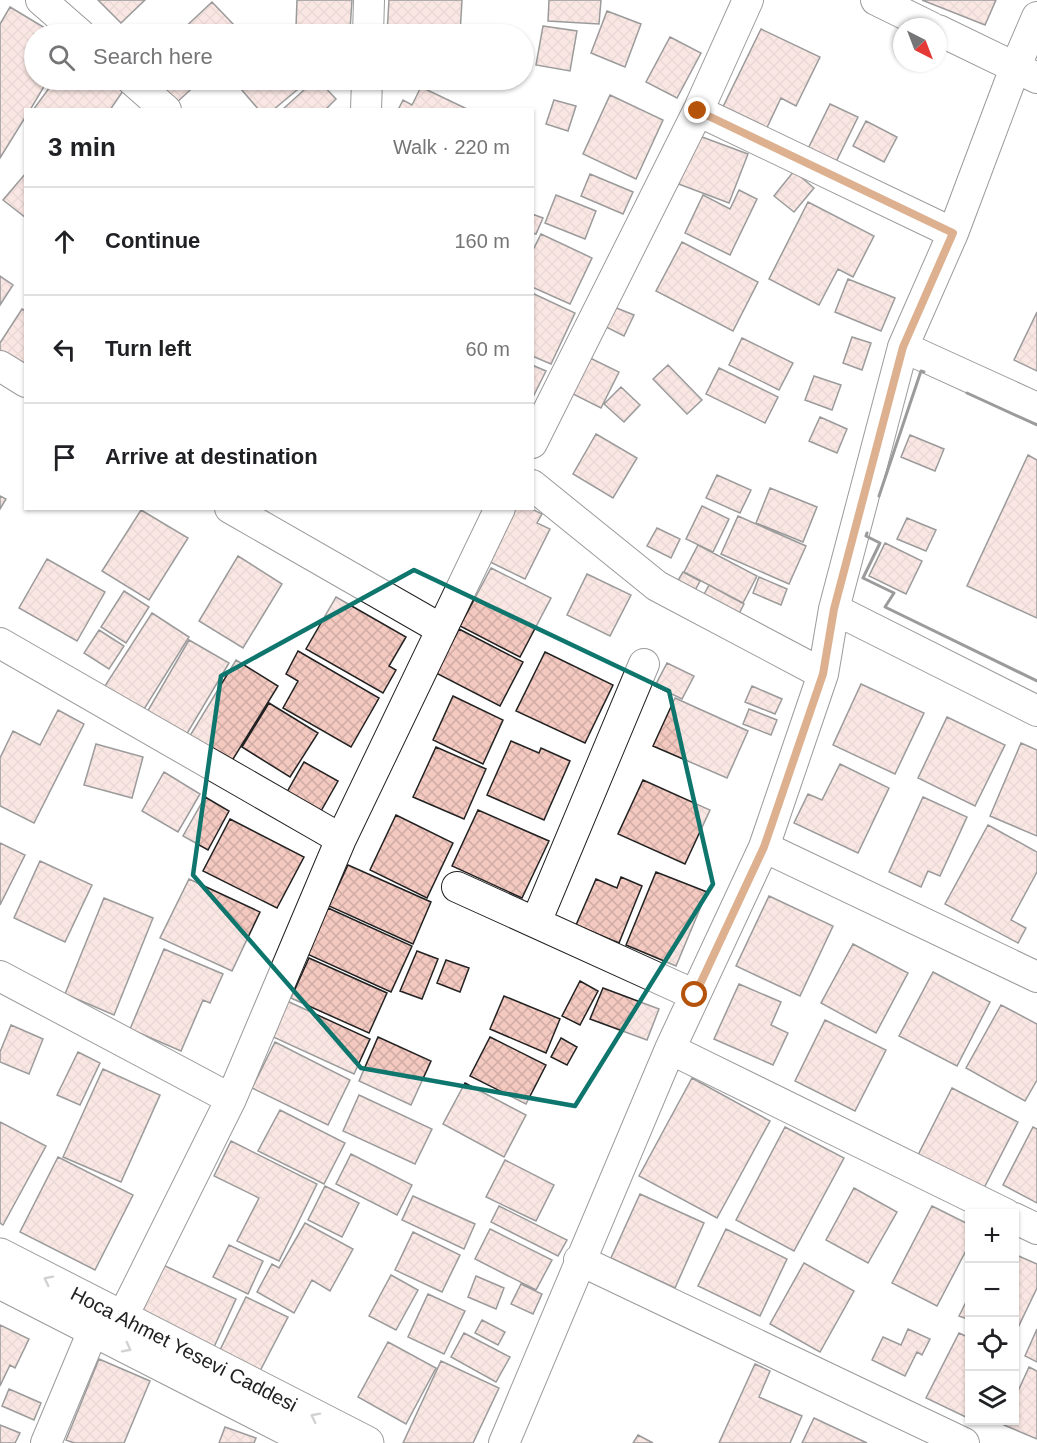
<!DOCTYPE html>
<meta charset="utf-8">
<style>
:root{--surface:#fff;--page:#f6f6f6;--text:#202124;--muted:#757577;--line:#e0e0e0}
body{margin:0;font-family:Arial,sans-serif;background:var(--page);color:var(--text)}
.controls{position:absolute;right:18px;bottom:18px;display:grid;overflow:hidden;border-radius:0px;box-shadow:0 2px 4px #0004}
.controls button{width:54px;height:54px;display:grid;place-items:center;padding:0;border:0;border-bottom:2px solid var(--line);background:var(--surface);color:var(--text);font:30px sans-serif}
.compass{position:absolute;left:893px;top:18px;width:54px;height:54px;border-radius:50%;background:var(--surface);box-shadow:0 2px 4px #0004;rotate:138deg}
.stop{position:absolute;width:18px;height:18px;margin:-14px;border:4px solid #b45309;border-radius:50%;background:#fff}
.stop.end{background:#b45309;border-color:#fff;box-shadow:0 2px 6px #0008}
.list{margin:0;padding:0;list-style:none}
h2{display:flex;justify-content:space-between;align-items:center;height:78px;margin:0;padding:0 24px;font-size:26px}
h2 small{font-size:20px;font-weight:400;color:var(--muted)}
.list li{display:grid;grid-template-columns:39px 1fr auto;gap:18px;align-items:center;box-sizing:border-box;height:108px;padding:0 24px;border-top:2px solid var(--line)}
.list b{display:block;font-size:22px;white-space:nowrap}
.list em{font-size:20px;font-style:normal;color:var(--muted)}
.icon{flex:none;width:33px;height:33px;fill:none;stroke:currentColor;stroke-width:2;stroke-linecap:round;stroke-linejoin:round}
.map{position:relative;flex:none;width:1037px;height:1443px;overflow:hidden}
.search{position:absolute;background:var(--surface);box-shadow:0 2px 4px #0004;left:24px;top:24px;width:510px;height:66px;display:flex;align-items:center;gap:15px;box-sizing:border-box;padding:0 21px;border-radius:33px;color:var(--muted);font-size:22px}
.panel{position:absolute;background:var(--surface);box-shadow:0 2px 4px #0004;left:24px;top:108px;width:510px;height:402px;border-radius:0px}
.map>svg:first-child{display:block}
.building{fill:url(#building-cross-hatch);stroke:#222;stroke-width:1.5}
.lines{fill:none;stroke-linecap:round;stroke-linejoin:round}
.street-casing{stroke:#222;stroke-width:32}
.secondary-casing{stroke:#222;stroke-width:35}
.street{stroke:#fff;stroke-width:30}
.secondary{stroke:#fff;stroke-width:33}
.wall{stroke:#222;stroke-width:3}
.oneway{stroke:#9c9c9c}
.route{stroke:#b45309;stroke-width:8}
.marked{fill:none;stroke:#0f766e;stroke-width:4.5;stroke-linejoin:round}
.labels{text-anchor:middle;dominant-baseline:central;stroke-width:4.5;stroke-linejoin:round;paint-order:stroke}
.street-label{font-size:20px;fill:#222;stroke:#fff}
</style>
<div class="map">
<svg width="1037" height="1443" viewBox="0 0 1037 1443">
<defs>
<pattern id="building-cross-hatch" width="8" height="8" patternUnits="userSpaceOnUse" patternTransform="scale(1.5)"><rect width="8" height="8" fill="#f3c9c0"/><path d="M0 0l8 8M0 8l8-8" fill="none" stroke="#d0aca5"/></pattern>
</defs>
<rect width="100%" height="100%" fill="#fff"/>
<!-- building -->
<path class="building" d="M98 0H145L121 23Z
M297 0H352L350 30 296 27Z
M389 0H462L460 34H387Z
M549 0H601L599 24 548 21Z
M922 0H996L985 25Z
M212 2 233 24 221 34H178Z
M10 7 55 34H34V80H48L30 110H26V116L0 158V24Z
M607 11 641 24 625 67 591 53Z
M543 26 577 31 570 71 536 65Z
M761 29 820 57 796 106 781 98 763 136 719 115Z
M670 37 701 53 677 98 646 82Z
M55 80H107L123 91 110 110H33Z
M152 80H201L175 104Z
M252 80H309L273 110H259L241 89Z
M315 80H318L336 99 325 110H282Z
M421 87 467 109 398 110 403 100 412 105Z
M610 95 663 120 636 179 583 154Z
M554 100 576 106 568 131 546 124Z
M830 104 858 117 833 168 805 155Z
M866 121 897 137 884 162 853 146Z
M694 134 748 154 729 203 676 183Z
M794 171 814 188 794 212 774 196Z
M26 173V218L3 200Z
M590 174 633 192 623 214 581 196Z
M739 190 757 199 730 255 685 233 703 195 730 209Z
M556 195 596 211 585 239 545 223Z
M808 202 874 236 853 277 838 269 819 305 769 279Z
M532 214 543 218 536 234 532 233Z
M541 234 592 258 570 304 532 287V252Z
M682 242 758 282 733 331 656 291Z
M0 276 13 285 0 305Z
M848 279 895 298 881 331 835 312Z
M532 293 575 313 551 364 532 356Z
M609 305 634 315 624 336 600 324Z
M22 309 26 311V373L0 357V343Z
M1037 312V371L1014 360Z
M852 337 871 343 862 370 843 363Z
M742 338 793 363 779 390 729 365Z
M588 357 619 372 601 408 571 393Z
M532 365 546 371 532 399Z
M668 365 702 400 687 414 653 379Z
M719 368 778 397 765 423 706 394Z
M814 376 841 385 832 410 805 400Z
M621 387 640 405 624 422 604 404Z
M820 417 847 429 837 453 809 441Z
M596 434 637 458 613 498 573 474Z
M910 435 944 449 935 471 901 457Z
M1028 455 1037 460V618L967 586Z
M717 475 751 490 740 513 706 498Z
M770 488 817 507 803 542 756 523Z
M0 496 6 499 0 509Z
M702 506 729 519 713 552 686 539Z
M514 508H530L542 514 537 523 550 529 525 579 488 561Z
M141 510 188 538 149 600 102 571Z
M738 516 806 546 789 584 721 554Z
M907 518 936 530 926 551 897 539Z
M657 528 680 539 671 558 647 546Z
M885 543 922 561 906 594 869 576Z
M698 545 757 576 743 603 684 572Z
M238 556 282 584 243 648 199 621Z
M47 559 105 592 77 641 19 608Z
M491 568 551 598 520 657 460 626Z
M683 572 700 581 692 596 674 587Z
M587 574 631 595 610 636 567 615Z
M759 577 787 589 781 605 753 593Z
M709 585 744 604 735 621 700 602Z
M124 591 149 607 126 643 101 627Z
M336 597 406 637 389 666 396 670 383 693 306 649Z
M152 613 189 637 141 714 103 689Z
M459 629 523 662 500 706 436 673Z
M99 630 124 646 109 669 84 653Z
M189 640 229 663 185 737 146 714Z
M298 651 379 698 351 747 283 708 298 681 286 674Z
M545 652 613 685 585 743 516 711Z
M236 660 278 686 230 764 188 739Z
M667 663 694 676 682 699 655 686Z
M861 684 924 713 895 774 833 745Z
M752 686 782 699 775 714 745 702Z
M453 696 503 720 483 764 433 740Z
M675 698 748 731 727 778 653 746Z
M269 703 318 733 290 777 242 747Z
M749 709 777 720 771 735 743 724Z
M58 710 84 724 34 823 0 806V758L13 731 40 745Z
M947 717 1005 745 975 806 918 778Z
M511 741 539 753 541 748 570 761 544 820 487 795Z
M1021 743 1037 750V836L990 816Z
M96 744 143 757 132 798 84 785Z
M436 747 486 769 464 819 413 797Z
M304 762 338 781 321 811 287 792Z
M840 764 889 788 858 853 794 823 808 794 822 800Z
M164 772 200 794 178 832 142 811Z
M643 780 710 810 685 864 618 834Z
M205 797 229 811 208 850 183 836Z
M923 797 967 817 940 876 928 871 921 887 889 872Z
M478 810 549 841 522 898 452 866Z
M396 815 453 843 427 898 370 870Z
M230 819 304 857 277 908 203 871Z
M988 825 1037 852V872L1011 920 1026 928 1018 943 945 904Z
M0 843 25 855 0 905Z
M40 861 92 885 65 942 14 918Z
M348 865 431 902 413 944 329 906Z
M656 872 707 892 676 966 626 945Z
M621 877 642 886 619 943 576 925 596 879 617 888Z
M189 879 260 912 232 971 160 938Z
M769 896 833 926 800 996 736 966Z
M104 898 153 918 114 1015 65 994Z
M328 908 412 946 391 992 307 954Z
M853 944 908 973 876 1033 821 1003Z
M164 949 223 974 210 1003 203 1000 181 1051 130 1029Z
M417 951 438 959 422 999 400 991Z
M309 958 387 993 369 1033 291 998Z
M446 960 469 968 460 992 437 983Z
M933 972 990 1002 957 1066 899 1036Z
M580 981 598 991 580 1025 562 1016Z
M739 984 781 1002 771 1025 788 1033 773 1065 714 1039Z
M603 988 659 1009 647 1040 590 1019Z
M504 996 560 1019 546 1053 490 1029Z
M287 1001 370 1039 354 1074 271 1036Z
M1001 1005 1037 1024V1080L1025 1101 966 1068Z
M825 1020 886 1050 855 1111 795 1081Z
M11 1025 43 1039 29 1074 0 1062V1052Z
M378 1037 431 1061 411 1105 359 1081Z
M490 1037 546 1065 526 1104 470 1076Z
M561 1038 577 1047 567 1065 551 1057Z
M275 1042 350 1080 328 1125 252 1088Z
M78 1052 100 1063 80 1105 57 1095Z
M103 1069 160 1095 121 1182 63 1157Z
M692 1078 770 1121 717 1218 639 1176Z
M465 1083 526 1115 504 1157 443 1124Z
M952 1088 1018 1122 984 1188 918 1155Z
M359 1095 432 1129 415 1164 343 1131Z
M280 1110 345 1143 324 1184 258 1151Z
M0 1122 46 1146 3 1225 0 1223Z
M785 1127 844 1158 794 1251 736 1220Z
M1033 1127 1037 1129V1203L1003 1185Z
M231 1141 317 1184 279 1261 237 1241 259 1198 214 1176Z
M351 1154 412 1185 397 1215 336 1184Z
M58 1157 133 1195 95 1270 20 1232Z
M505 1160 554 1185 536 1221 486 1197Z
M325 1186 359 1203 342 1237 308 1220Z
M854 1188 897 1212 868 1263 826 1240Z
M640 1194 704 1223 675 1288 611 1258Z
M413 1196 475 1224 464 1249 402 1220Z
M499 1206 567 1240 558 1256 491 1222Z
M932 1206 970 1225V1243L937 1306 892 1283Z
M305 1223 353 1249 330 1291 312 1280 294 1313 257 1292 272 1264 279 1268Z
M490 1229 552 1260 536 1290 475 1259Z
M726 1229 787 1259 760 1316 698 1286Z
M413 1232 460 1255 442 1292 395 1270Z
M229 1245 263 1261 248 1294 213 1277Z
M1014 1254 1037 1264V1288L1014 1336Z
M804 1263 854 1291 820 1352 770 1324Z
M163 1265 236 1299 214 1347 141 1313Z
M391 1275 418 1290 396 1330 369 1316Z
M476 1276 504 1288 496 1309 468 1297Z
M521 1284 542 1294 533 1314 511 1304Z
M428 1294 465 1311 444 1354 408 1337Z
M970 1294V1320L959 1316Z
M246 1297 288 1317 260 1371 219 1352Z
M482 1320 505 1332 498 1345 475 1333Z
M0 1325 29 1339 15 1368 10 1365 0 1386Z
M908 1329 930 1339 922 1355 917 1352 905 1376 872 1360 883 1337 901 1345Z
M1037 1329V1362L1025 1356Z
M464 1333 510 1357 496 1382 451 1357Z
M959 1333 970 1338V1419L926 1398Z
M388 1342 436 1368 406 1424 358 1397Z
M99 1359 150 1381 124 1443H74L66 1440Z
M441 1361 499 1388 473 1443H403Z
M755 1364 770 1371 759 1397 802 1416 790 1443H719Z
M1029 1367 1037 1371V1439L1004 1425 1006 1420H1014V1400Z
M9 1389 41 1403 34 1420 2 1406Z
M814 1418 867 1443H802Z
M0 1425 20 1433 15 1443H0Z
M225 1427 256 1438 254 1443H219Z
M638 1435 653 1443H633Z"/>
<g class="lines">
<!-- street casing -->
<g class="street-casing">
<path id="street" d="M41 0 80 34
M876 0 931 27
M938 30 1037 78
M368 34 369 0
M132 80 166 110
M366 110 367 80
M698 111 953 233
M903 347 1037 408
M0 366 26 382
M532 443 698 111 748 0
M532 485 657 586 823 674
M230 508 441 629
M834 609 1037 711
M0 643 341 839
M764 847 1037 977
M457 887 695 995
M536 922 644 664
M0 976 231 1099
M670 1049 1006 1214
M1014 1218 1037 1229
M579 1260 964 1443
M46 1443 93 1331 122 1318 231 1099 341 839 500 508
M504 1443 670 1049 764 847 823 674 834 609 903 347 953 233 1015 68 1037 17"/>
</g>
<!-- secondary casing -->
<g class="secondary-casing">
<path id="secondary" d="M0 1255 367 1443
M0 1282 315 1443"/>
</g>
<!-- street -->
<use href="#street" class="street"/>
<!-- secondary -->
<use href="#secondary" class="secondary"/>
<!-- wall -->
<path class="wall" d="M967 393 1037 425
M879 496 921 371 924 372
M867 533 866 536 880 543 863 578 894 593 885 607 1037 681"/>
</g>
<!-- one-way arrows -->
<defs><path id="oneway-chevron" d="M-2-3.5L2.5 0L-2 3.5" fill="none" stroke-width="1.6" stroke-linecap="round" stroke-linejoin="round" transform="scale(1.5)"/></defs>
<g class="oneway">
<use href="#oneway-chevron" transform="translate(48 1280) rotate(-153)"/>
<use href="#oneway-chevron" transform="translate(127 1348) rotate(27)"/>
<use href="#oneway-chevron" transform="translate(315 1417) rotate(-153)"/>
</g>
<g class="lines">
<!-- route -->
<path class="route" d="M695 995 764 847 823 674 834 609 903 347 953 233 698 111"/>
</g>
<!-- marked area -->
<path d="M0 0H1037V1443H0ZM414 570 669 691 713 884 575 1106 361 1068 193 875 221 676Z" fill="#fff" fill-opacity=".55" fill-rule="evenodd"/>
<path class="marked" d="M414 570 669 691 713 884 575 1106 361 1068 193 875 221 676Z"/>
<g class="labels">
<!-- street labels -->
<g class="street-label">
<text transform="translate(184 1349) rotate(27)">Hoca Ahmet Yesevi Caddesi</text>
</g>
</g>
</svg>
<div class="controls">
<button>+</button>
<button>−</button>
<button><svg class="icon" aria-label="locate" viewBox="0 0 24 24"><circle cx="12" cy="12" r="6"/><path d="M12 2v4M12 18v4M2 12h4M18 12h4"/></svg></button>
<button><svg class="icon" aria-label="layers" viewBox="0 0 24 24"><path d="M12 4l9 5-9 5-9-5zM3 14l9 5 9-5"/></svg></button>
</div>
<svg class="compass" viewBox="-18 -18 36 36"><path d="M0-13l5 13h-10z" fill="#e53935"/><path d="M0 13l5-13h-10z" fill="#757577"/></svg>
<div class="stop" style="left:695px;top:995px"></div>
<div class="stop end" style="left:698px;top:111px"></div>
<div class="search"><svg class="icon" aria-label="search" viewBox="0 0 24 24"><circle cx="10" cy="10" r="6"/><path d="M15 15l6 6"/></svg>Search here</div>
<section class="panel">
<h2>3 min<small>Walk · 220 m</small></h2>
<ul class="list">
<li><svg class="icon" aria-label="ahead" viewBox="0 0 24 24"><path d="M12 20V5M6 11l6-6 6 6"/></svg><div><b>Continue</b></div><em>160 m</em></li>
<li><svg class="icon" aria-label="left" viewBox="0 0 24 24"><path d="M17 20v-9H6M10 6l-5 5 5 5"/></svg><div><b>Turn left</b></div><em>60 m</em></li>
<li><svg class="icon" aria-label="arrive" viewBox="0 0 24 24"><path d="M6 21V4h12l-3 4 3 4H6"/></svg><div><b>Arrive at destination</b></div></li>
</ul>
</section>
</div>
